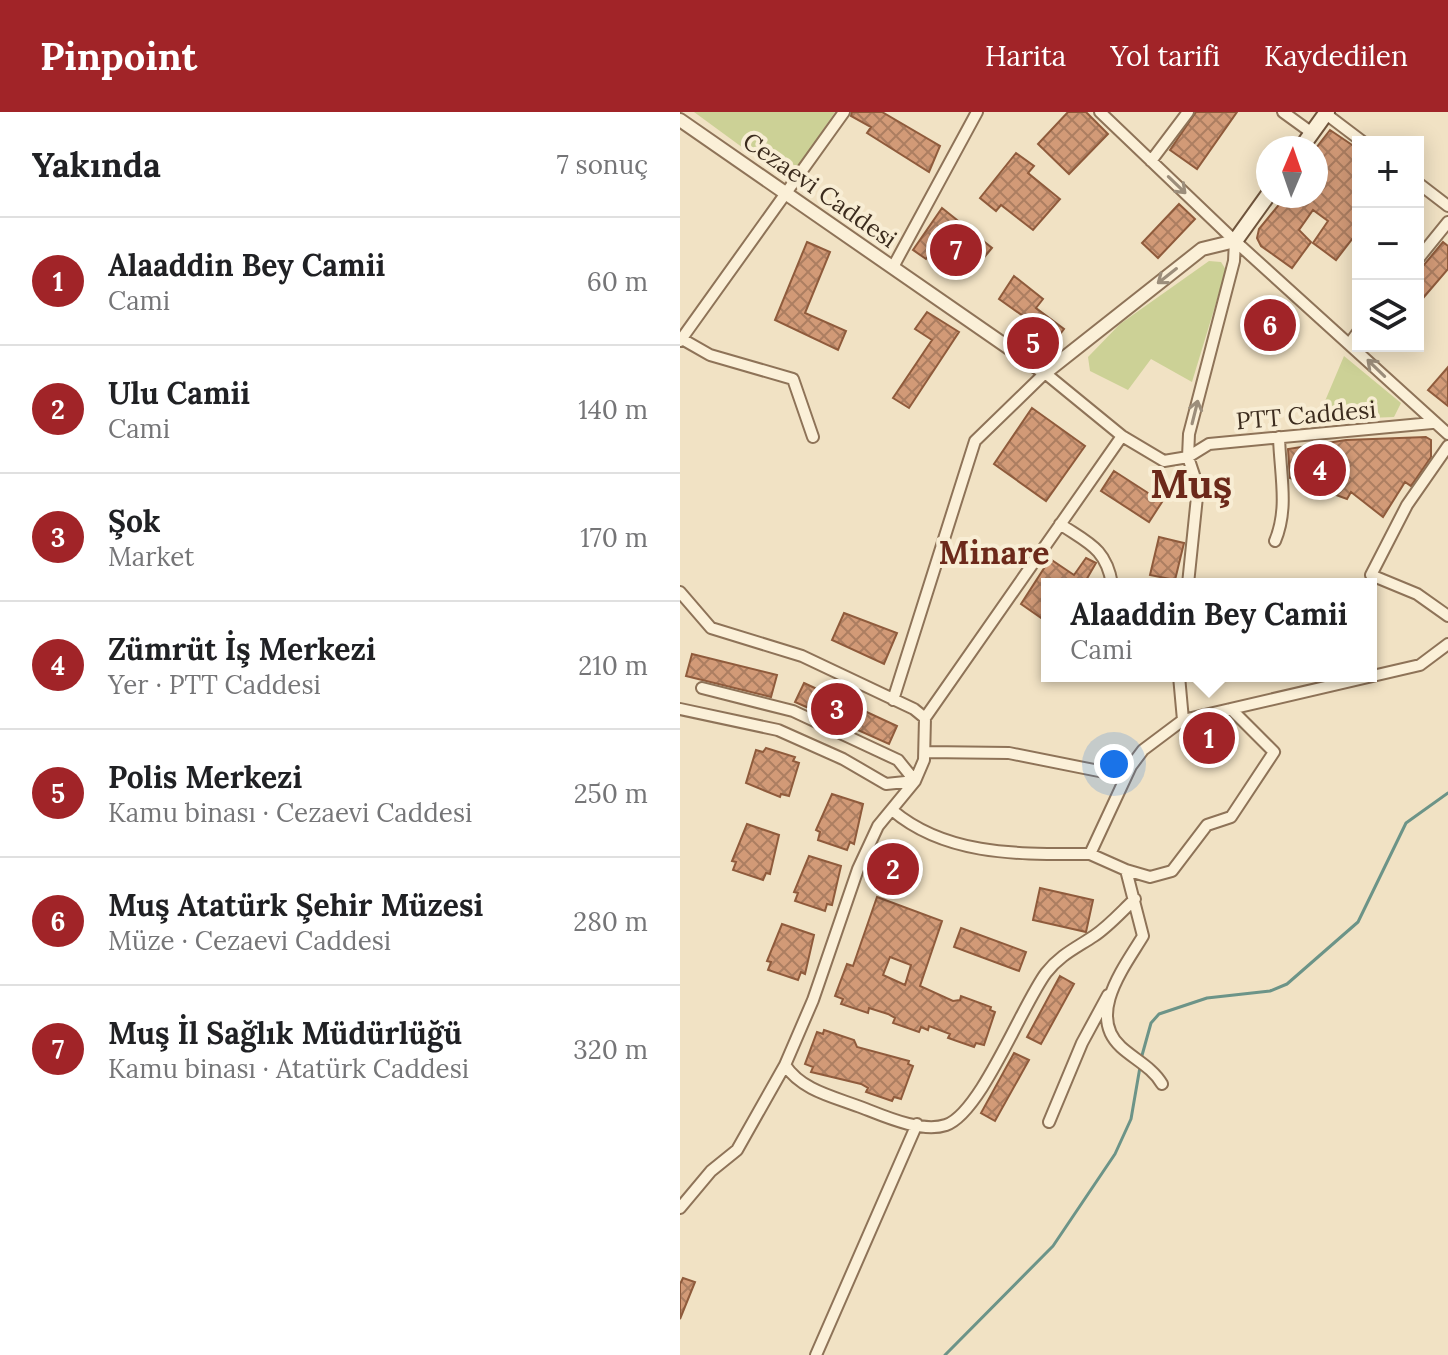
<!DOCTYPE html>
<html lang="tr">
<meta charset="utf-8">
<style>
:root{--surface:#fff;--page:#f2f2f2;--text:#202124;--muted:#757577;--line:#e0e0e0;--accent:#a12428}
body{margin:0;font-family:Lora,serif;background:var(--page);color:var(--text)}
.controls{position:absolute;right:24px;top:24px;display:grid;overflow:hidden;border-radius:0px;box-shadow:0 4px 20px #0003}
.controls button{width:72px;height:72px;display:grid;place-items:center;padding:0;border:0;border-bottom:2px solid var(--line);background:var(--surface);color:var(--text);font:40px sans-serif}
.compass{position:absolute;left:576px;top:24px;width:72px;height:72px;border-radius:50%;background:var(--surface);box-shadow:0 4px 20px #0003;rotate:2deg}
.you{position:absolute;left:434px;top:652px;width:28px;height:28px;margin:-20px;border:6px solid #fff;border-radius:50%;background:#1a73e8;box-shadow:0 0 0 12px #1a73e833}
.badge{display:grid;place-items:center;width:52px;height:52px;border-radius:50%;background:var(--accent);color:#fff;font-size:26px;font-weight:700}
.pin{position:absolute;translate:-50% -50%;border:4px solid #fff;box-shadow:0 2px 8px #0006}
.popup{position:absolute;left:361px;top:466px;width:336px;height:104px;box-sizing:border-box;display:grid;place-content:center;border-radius:0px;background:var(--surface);filter:drop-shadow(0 2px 6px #0005);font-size:26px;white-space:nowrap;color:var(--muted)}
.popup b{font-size:30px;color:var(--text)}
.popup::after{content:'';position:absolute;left:50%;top:100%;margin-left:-16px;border:16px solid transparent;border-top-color:var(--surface)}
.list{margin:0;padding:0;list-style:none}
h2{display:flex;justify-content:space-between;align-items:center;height:104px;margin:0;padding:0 32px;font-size:34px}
h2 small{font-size:26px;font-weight:400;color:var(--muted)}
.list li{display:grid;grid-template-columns:52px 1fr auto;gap:24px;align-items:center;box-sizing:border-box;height:128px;padding:0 32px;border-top:2px solid var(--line)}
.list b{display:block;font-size:30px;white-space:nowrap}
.list p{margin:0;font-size:26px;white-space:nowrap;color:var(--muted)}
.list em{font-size:26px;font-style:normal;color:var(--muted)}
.icon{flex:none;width:44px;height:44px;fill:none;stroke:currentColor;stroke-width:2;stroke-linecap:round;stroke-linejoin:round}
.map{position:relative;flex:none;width:768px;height:1243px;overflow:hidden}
header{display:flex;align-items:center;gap:48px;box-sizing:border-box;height:112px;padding:0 40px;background:var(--accent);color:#fff}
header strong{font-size:38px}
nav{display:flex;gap:44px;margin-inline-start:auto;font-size:28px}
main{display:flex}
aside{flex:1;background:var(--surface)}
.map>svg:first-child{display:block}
.green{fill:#ccd196}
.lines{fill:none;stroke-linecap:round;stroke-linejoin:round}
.stream{stroke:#6c9488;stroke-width:3}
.building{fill:url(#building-cross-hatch);stroke:#8f5b3c;stroke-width:2;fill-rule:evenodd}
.minor-casing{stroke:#8e7358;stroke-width:14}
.tertiary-casing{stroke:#8e7358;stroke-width:16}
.secondary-casing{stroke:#6f543c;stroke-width:18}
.minor{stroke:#fbf0d8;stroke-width:10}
.tertiary{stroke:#fbf0d8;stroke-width:12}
.secondary{stroke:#fbf0d8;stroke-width:14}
.oneway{stroke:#9c8e7b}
.labels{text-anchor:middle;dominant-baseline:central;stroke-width:8;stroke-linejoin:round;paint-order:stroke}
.street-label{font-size:24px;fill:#3c2c1e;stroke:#f8edd4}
.district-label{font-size:32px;font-weight:bold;fill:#6c291a;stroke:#f8edd4}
.town-label{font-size:40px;font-weight:bold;fill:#6c291a;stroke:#f8edd4}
</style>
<header>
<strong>Pinpoint</strong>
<nav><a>Harita</a><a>Yol tarifi</a><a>Kaydedilen</a></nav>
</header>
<main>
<aside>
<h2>Yakında<small>7 sonuç</small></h2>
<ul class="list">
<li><span class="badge">1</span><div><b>Alaaddin Bey Camii</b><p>Cami</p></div><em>60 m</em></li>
<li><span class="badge">2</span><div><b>Ulu Camii</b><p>Cami</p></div><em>140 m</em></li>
<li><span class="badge">3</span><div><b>Şok</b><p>Market</p></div><em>170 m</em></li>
<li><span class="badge">4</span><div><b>Zümrüt İş Merkezi</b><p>Yer · PTT Caddesi</p></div><em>210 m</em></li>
<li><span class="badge">5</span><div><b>Polis Merkezi</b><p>Kamu binası · Cezaevi Caddesi</p></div><em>250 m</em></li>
<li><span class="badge">6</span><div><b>Muş Atatürk Şehir Müzesi</b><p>Müze · Cezaevi Caddesi</p></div><em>280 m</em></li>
<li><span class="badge">7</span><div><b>Muş İl Sağlık Müdürlüğü</b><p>Kamu binası · Atatürk Caddesi</p></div><em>320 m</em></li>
</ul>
</aside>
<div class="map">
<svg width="768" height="1243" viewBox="0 0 768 1243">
<defs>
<pattern id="building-cross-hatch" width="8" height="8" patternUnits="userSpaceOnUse" patternTransform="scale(2)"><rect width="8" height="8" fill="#d29a77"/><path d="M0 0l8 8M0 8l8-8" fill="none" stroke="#ac7e61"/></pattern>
</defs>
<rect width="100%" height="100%" fill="#f1e2c4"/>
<!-- green -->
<path class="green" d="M14 0H155L113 62 100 63Z
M529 149 541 150 546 158 512 270 471 247 448 278 410 259 408 245 440 212Z
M664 244 721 291 714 305 637 308Z"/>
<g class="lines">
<!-- stream -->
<path class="stream" d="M461 947 471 911 479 902 527 886 590 879 607 872 678 810 726 711 768 681
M265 1243 373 1134 435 1042 451 1007 460 955"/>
</g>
<!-- building -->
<path class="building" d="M172 0H202L260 34 249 60 187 21 191 15 171 4Z
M388 0H406L428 22 389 62 358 32Z
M516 0H557L517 57 490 38Z
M650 18 678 37V130L673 126 656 148 633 131 648 109 633 98 619 118 631 130 612 156 581 134 577 126 579 117 606 84H636V36Z
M336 41 354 54 348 61 380 87 353 118 321 93 316 99 300 86Z
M499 92 515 107 478 146 462 131Z
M262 96 312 136 296 155 260 129 246 147 233 138Z
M127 130 150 140 125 201 166 219 158 238 95 208Z
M763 130 768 134V157L738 192V160Z
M334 164 363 187 356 196 384 217 362 246 340 229 353 211 319 187Z
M247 200 279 220 229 296 213 286 252 228 235 217Z
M768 255V294L748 278Z
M352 296 405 334 366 389 314 352Z
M746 325 751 328V345L731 374 725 370 703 405 671 380 667 387 610 366 608 337 666 328Z
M434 359 482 390 469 410 421 379Z
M479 425 504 431 495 468 470 463Z
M406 446 416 451 405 470 408 472H367V510L341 492 370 447 394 463Z
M164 501 217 521 204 552 152 528Z
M12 542 97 563 91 585 6 564Z
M124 571 217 614 209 632 115 590Z
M525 611 546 618 538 643 512 635 519 612Z
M86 636 115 645 113 649 119 651 109 684 101 682 100 685 66 671 76 638 83 640Z
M152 682 183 692 174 732 170 730 167 738 138 728 140 720 136 718Z
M67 712 99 723 90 762 86 761 83 768 53 758 56 750 52 749Z
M197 740 235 750 229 773 191 764Z
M129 744 161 754 152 793 147 792 145 799 115 789 118 781 114 780Z
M360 776 413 788 406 820 353 808Z
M197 785 262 809 240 874 273 889 280 888 281 884 311 895 310 898 315 900 304 933 296 931 294 935 268 926 270 922 249 914 248 918 241 915 239 920 213 911 215 906 208 902 189 896 188 901 161 892 163 887 155 884 167 852 173 854ZM210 845 231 853 225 873 203 863Z
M102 812 134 823 125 862 121 860 118 868 88 858 91 850 87 849Z
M281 816 346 840 339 859 274 835Z
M380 864 394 872 361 932 347 925Z
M144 918 174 928 177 935 229 949 228 952 233 954 221 987 214 985 212 989 186 980 188 976 181 972 131 960 133 955 125 952 137 920 143 922Z
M334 941 349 948 315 1009 301 1001Z
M3 1166 15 1170 0 1207V1172Z"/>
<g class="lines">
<!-- minor casing -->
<g class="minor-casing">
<path id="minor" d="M420 0 555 129 768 322
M603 0 632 21
M646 2 683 30
M471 49 508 0
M738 71 768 94
M738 147 768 110
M213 155 297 0
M2 227 30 243 113 267 133 325
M0 229 164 0
M670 231 678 220
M768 334 727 393 691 463 737 482 768 504
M380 412C408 431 426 436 432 472
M595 429C609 396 600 362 599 325
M508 472 518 375 508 345 529 332 752 311
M0 480 31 516 122 544 234 597 245 606 244 648 235 669 198 714 178 757 133 888 105 953 57 1038 31 1059 0 1096
M499 564 503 608
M22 576 113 599 218 648 235 669
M213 588 295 329 365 261 442 324 484 349 508 345 509 322 554 149 555 129
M0 597 98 618 163 647 206 672 235 669
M245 606 442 324
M246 640 329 641 444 664
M212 698C267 745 342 742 410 742L451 654 463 638 503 608 740 553 768 532
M410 742 446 758 463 824C445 854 406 903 441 935 454 947 473 956 482 972
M446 758 470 765 492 759 527 713 551 705 594 640 551 597
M105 953C122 979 155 985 183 996 206 1005 242 1021 266 1013 301 1001 342 893 366 861 380 843 396 836 414 824 429 814 442 799 455 787
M369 1010 402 931 428 883
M136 1243 237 1012"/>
</g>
<!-- tertiary casing -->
<g class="tertiary-casing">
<path id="tertiary" d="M0 8 365 261 522 137 555 129"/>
</g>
<!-- secondary casing -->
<g class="secondary-casing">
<path id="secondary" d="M621 36 647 0
M555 129 588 83"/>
</g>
<!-- minor -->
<use href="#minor" class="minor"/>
<!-- tertiary -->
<use href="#tertiary" class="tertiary"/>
<!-- secondary -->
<use href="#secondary" class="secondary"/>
</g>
<!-- one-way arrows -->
<defs><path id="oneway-shaft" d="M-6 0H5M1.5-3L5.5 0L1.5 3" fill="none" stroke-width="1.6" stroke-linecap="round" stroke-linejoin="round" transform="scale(2)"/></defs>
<g class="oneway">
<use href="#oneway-shaft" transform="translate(497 73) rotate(44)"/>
<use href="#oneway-shaft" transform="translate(487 164) rotate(142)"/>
<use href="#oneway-shaft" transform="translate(696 256) rotate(-136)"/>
<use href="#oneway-shaft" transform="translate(515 300) rotate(-76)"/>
</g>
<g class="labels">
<!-- street labels -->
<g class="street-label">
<text transform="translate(140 78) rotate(35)">Cezaevi Caddesi</text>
<text transform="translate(626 303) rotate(-5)">PTT Caddesi</text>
</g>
<!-- district labels -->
<g class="district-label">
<text x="314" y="440">Minare</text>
</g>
<!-- town labels -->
<g class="town-label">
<text x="511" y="371">Muş</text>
</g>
</g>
</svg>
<div class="controls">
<button>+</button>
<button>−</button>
<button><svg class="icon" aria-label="layers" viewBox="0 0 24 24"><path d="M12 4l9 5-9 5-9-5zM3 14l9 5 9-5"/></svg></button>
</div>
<svg class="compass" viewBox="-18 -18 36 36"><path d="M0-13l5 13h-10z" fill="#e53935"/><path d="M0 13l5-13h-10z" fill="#757577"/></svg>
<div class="you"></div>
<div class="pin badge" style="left:529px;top:626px">1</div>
<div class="popup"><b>Alaaddin Bey Camii</b>Cami</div>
<div class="pin badge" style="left:213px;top:757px">2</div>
<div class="pin badge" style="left:157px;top:597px">3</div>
<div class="pin badge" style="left:640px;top:358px">4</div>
<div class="pin badge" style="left:353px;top:231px">5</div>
<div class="pin badge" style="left:590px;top:213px">6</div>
<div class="pin badge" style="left:276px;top:138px">7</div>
</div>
</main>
